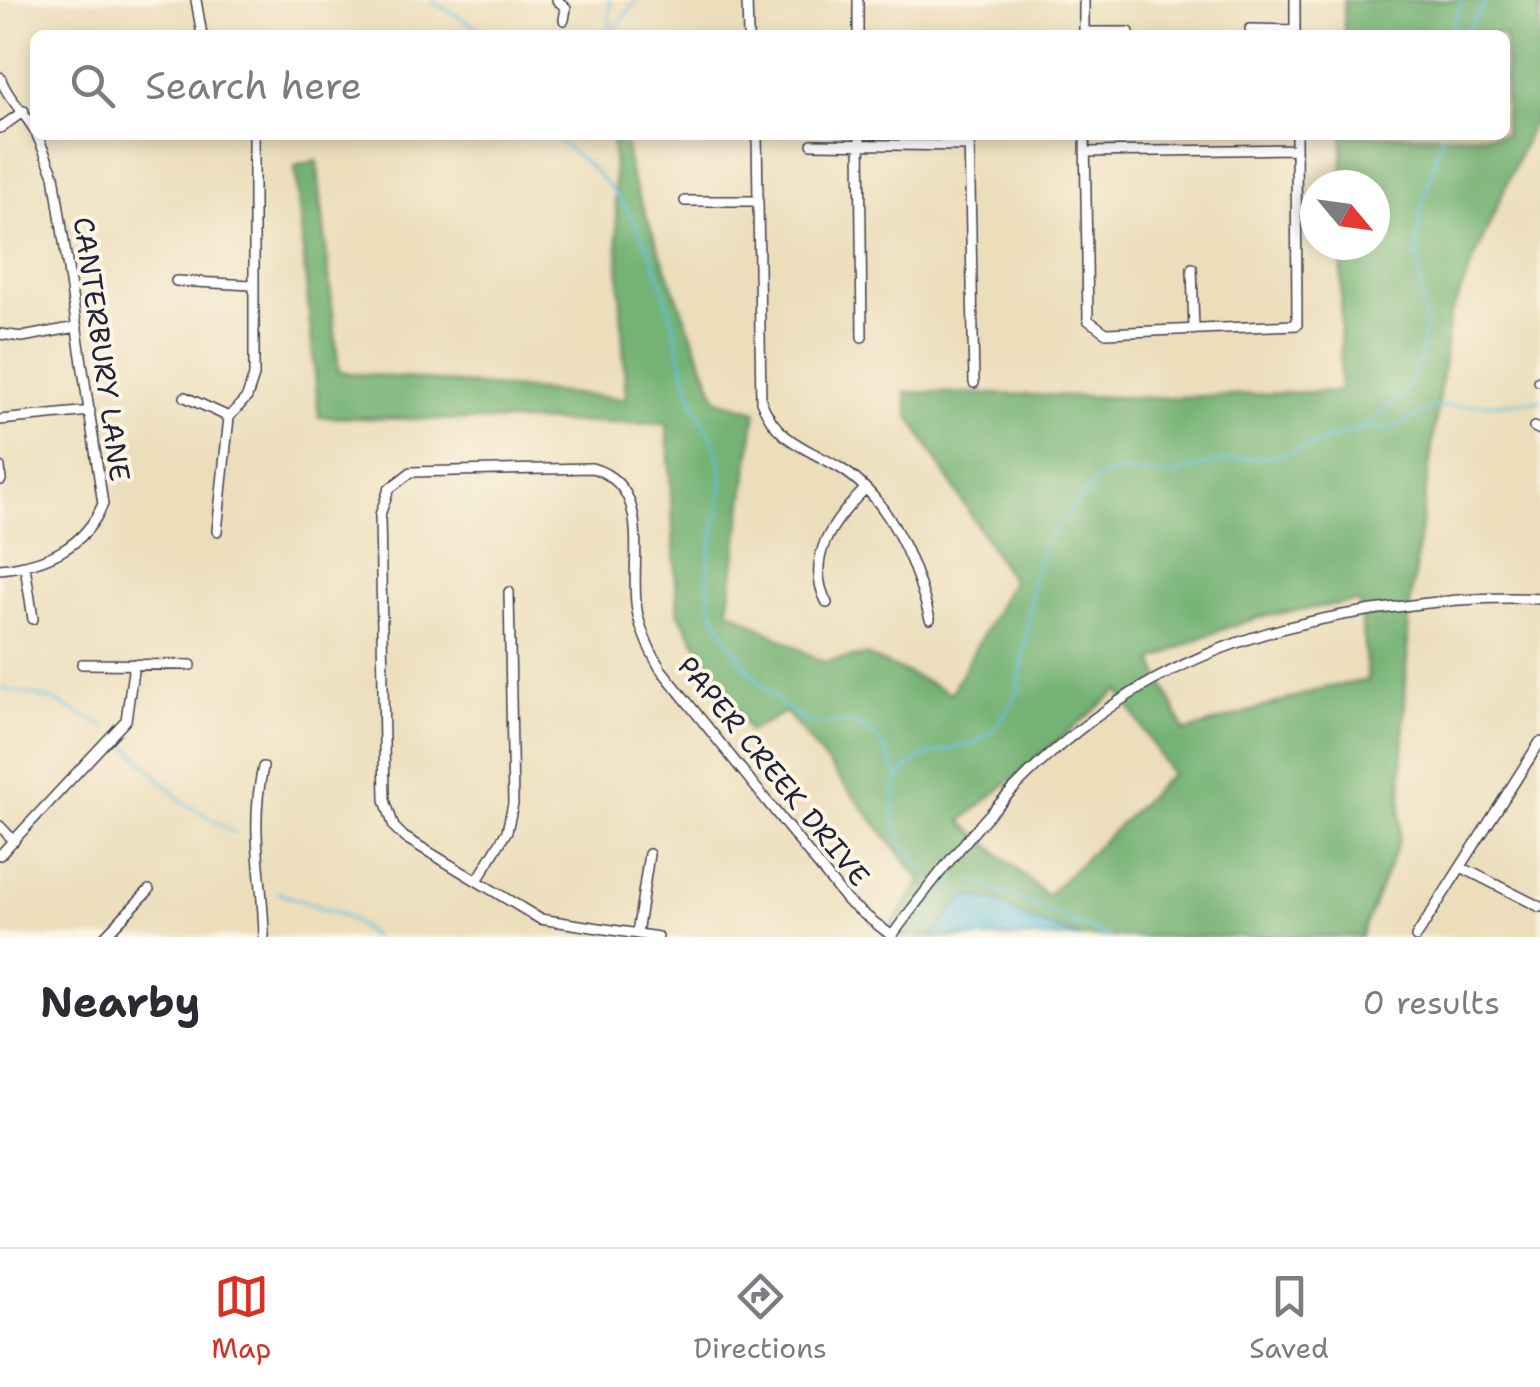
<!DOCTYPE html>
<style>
:root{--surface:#fff;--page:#f2f2f3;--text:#2b2b33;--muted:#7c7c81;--line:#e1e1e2;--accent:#d93025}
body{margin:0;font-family:"Shantell Sans",sans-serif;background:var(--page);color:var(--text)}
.compass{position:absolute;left:1300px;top:170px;width:90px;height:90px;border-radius:50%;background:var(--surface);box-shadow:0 5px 15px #0003;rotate:119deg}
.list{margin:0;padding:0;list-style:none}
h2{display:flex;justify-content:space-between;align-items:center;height:130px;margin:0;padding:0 40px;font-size:42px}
h2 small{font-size:32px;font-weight:400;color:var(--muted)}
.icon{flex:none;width:55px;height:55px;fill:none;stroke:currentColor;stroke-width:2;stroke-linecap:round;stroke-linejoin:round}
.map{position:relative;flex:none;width:1540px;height:937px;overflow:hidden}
.search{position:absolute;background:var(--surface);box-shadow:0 5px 15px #0003;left:30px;right:30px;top:30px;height:110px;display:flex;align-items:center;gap:25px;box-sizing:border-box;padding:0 35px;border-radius:15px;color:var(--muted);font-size:38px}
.sheet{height:310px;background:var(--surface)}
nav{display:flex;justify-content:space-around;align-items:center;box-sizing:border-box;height:140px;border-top:2px solid var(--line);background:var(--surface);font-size:28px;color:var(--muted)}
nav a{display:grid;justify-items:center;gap:5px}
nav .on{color:var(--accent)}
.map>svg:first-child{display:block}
.forest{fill:#74b273;stroke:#4b6a57;stroke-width:2.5;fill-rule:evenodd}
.water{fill:#60c1de;stroke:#41728c;stroke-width:2.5}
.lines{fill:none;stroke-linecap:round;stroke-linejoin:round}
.stream{stroke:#60c1de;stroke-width:2.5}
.minor-casing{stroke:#403e4e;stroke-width:12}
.minor{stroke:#fff;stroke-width:9}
.labels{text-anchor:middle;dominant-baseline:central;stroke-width:8;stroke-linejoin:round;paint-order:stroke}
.street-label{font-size:28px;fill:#22223b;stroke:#fcf5e5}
</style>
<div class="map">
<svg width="1540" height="937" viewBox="0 0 1540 937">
<rect width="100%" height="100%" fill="#fcf5e5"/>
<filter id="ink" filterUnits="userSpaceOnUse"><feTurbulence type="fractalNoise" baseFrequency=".01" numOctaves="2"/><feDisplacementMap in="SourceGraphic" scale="20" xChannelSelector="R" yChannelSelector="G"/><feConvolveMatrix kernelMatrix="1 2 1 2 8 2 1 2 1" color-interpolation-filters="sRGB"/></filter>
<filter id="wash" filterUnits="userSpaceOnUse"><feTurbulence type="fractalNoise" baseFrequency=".0048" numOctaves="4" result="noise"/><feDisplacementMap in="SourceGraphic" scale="40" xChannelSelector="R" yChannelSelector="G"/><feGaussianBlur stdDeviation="2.25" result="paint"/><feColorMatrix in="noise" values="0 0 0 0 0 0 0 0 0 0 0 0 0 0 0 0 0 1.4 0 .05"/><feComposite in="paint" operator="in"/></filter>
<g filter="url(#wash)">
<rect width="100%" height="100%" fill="#ecdebb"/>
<!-- forest -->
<path class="forest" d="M1344 0H1540V106L1450 316 1409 612 1399 840 1361 937H883L922 881 786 712 749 731 678 612 667 424 319 417 295 166 317 161 339 372 626 399 612 135H624L631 177 717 400 756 411 728 609 823 662 866 655 951 693 1012 581 909 416 906 392 1155 398 1340 391 1342 245H1375V185H1342L1343 135H1505V35H1344ZM1359 602 1368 680 1324 688 1185 732 1153 661C1232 619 1272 612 1359 602ZM1119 690 1171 774 1047 896 961 821Z"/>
<!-- water -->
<path class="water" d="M965 896 995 901 1028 920 1082 937H932Z"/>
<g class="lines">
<!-- stream -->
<path class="stream" d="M430 0 490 35
M610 0V34
M610 35 637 0
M1451 35 1462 0
M1463 35 1488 0
M550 135C626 188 651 239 674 326 680 350 684 376 693 399 704 426 721 446 722 476 723 516 699 568 711 603 725 644 771 706 811 723 821 727 830 722 840 722 871 722 888 750 897 775
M1366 427 1387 431 1436 407 1540 401
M0 688 53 700 107 728
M126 744 183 802 236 834
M926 872C895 842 888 819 898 777L921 757 976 743 995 729 1018 692 1034 577 1045 541 1100 477 1121 472 1171 476 1211 463 1285 454 1366 427 1405 393 1421 355 1425 324 1417 248 1421 209 1442 135
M970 879 1109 937
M279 893 348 917 373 937
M911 937 943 900 940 889 955 879"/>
</g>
</g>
<g filter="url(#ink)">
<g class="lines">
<!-- minor casing -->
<g class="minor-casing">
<path id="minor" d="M196 0 202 35
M557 0 566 8 564 20
M747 0 748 35
M858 0V35
M1084 0V35
M1295 0V32
M1250 29 1295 30
M1084 32H1129
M0 77C7 98 24 111 35 131
M0 128 24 111
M757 135 761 401C777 442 805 447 840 468 890 498 916 565 930 619
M860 135 862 337
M969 135 974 383
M1085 135 1088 320 1106 333 1297 325 1296 135
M812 144 969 146
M1085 152 1296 149
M685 201H758
M1192 268 1194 330
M176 281 252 285
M0 334 22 337 77 327
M1539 381H1540
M185 397 229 417
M0 420 90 411
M1534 427 1540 430
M0 467 1 480
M217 531 229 417 247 397 254 376V135
M25 566 33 619
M0 569C46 564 84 548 103 504L54 175 37 135
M827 603C804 559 833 521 864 490
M82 664 191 665
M263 767C249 829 263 875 264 937
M0 826 14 841
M0 855 126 720 134 664
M1461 867 1540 907
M477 881 507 831 513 804 509 592
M637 934 649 854
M104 937 149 890
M658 937 540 919 404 837 394 827 385 800 380 515 389 489 411 472 592 468C652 486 631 554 636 603 638 626 649 649 660 668L847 901 892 936
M891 937C1025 754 1141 644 1373 610 1427 603 1485 595 1540 599
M1416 937 1540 742"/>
</g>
<!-- minor -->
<use href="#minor" class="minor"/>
</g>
</g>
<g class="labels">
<!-- street labels -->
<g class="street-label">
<text transform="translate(102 349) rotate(82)">CANTERBURY LANE</text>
<text transform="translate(774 771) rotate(51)">PAPER CREEK DRIVE</text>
</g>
</g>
</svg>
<svg class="compass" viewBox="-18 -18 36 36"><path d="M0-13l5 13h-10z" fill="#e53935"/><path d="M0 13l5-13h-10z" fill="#7c7c81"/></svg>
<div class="search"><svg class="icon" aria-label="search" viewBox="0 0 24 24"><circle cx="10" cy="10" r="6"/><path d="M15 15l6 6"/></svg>Search here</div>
</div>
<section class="sheet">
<h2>Nearby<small>0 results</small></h2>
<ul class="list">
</ul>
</section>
<nav>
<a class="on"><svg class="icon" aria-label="map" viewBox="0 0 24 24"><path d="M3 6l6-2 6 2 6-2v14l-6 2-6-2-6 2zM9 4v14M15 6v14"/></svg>Map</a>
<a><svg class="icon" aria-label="directions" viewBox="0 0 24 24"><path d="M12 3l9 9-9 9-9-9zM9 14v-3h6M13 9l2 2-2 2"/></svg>Directions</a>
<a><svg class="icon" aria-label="saved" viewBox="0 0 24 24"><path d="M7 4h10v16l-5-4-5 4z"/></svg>Saved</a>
</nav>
